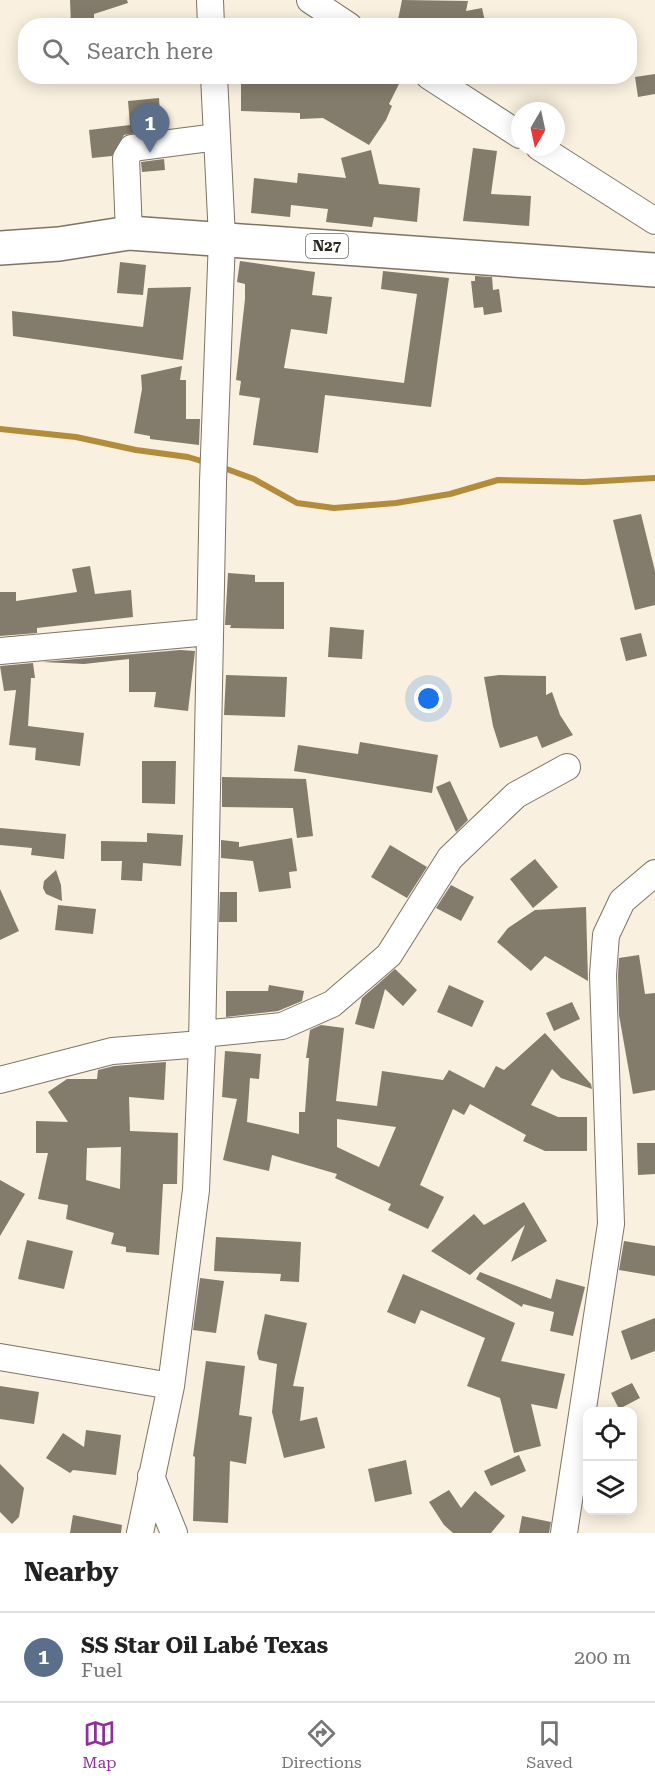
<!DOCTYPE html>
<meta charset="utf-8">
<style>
:root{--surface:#fff;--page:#f6f6f6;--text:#222;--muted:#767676;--line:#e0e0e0;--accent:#8d309a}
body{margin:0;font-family:"Roboto Serif",serif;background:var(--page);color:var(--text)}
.controls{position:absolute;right:18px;bottom:18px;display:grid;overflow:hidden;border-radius:12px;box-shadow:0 3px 15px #0003}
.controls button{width:54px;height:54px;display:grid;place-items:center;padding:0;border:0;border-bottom:2px solid var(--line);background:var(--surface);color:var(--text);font:30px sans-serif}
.compass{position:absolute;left:511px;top:102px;width:54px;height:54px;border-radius:50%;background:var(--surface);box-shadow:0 3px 15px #0003;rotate:189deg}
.you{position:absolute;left:429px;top:699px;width:21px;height:21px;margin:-15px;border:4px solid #fff;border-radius:50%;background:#1a73e8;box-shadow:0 0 0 9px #1a73e833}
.badge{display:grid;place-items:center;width:39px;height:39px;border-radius:50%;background:var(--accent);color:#fff;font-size:20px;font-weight:700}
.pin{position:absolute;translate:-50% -50px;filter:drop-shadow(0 2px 3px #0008)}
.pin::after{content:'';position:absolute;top:32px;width:21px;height:18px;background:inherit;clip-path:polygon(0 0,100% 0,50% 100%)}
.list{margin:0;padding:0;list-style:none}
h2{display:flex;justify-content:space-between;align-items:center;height:78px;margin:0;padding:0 24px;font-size:26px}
h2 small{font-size:20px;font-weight:400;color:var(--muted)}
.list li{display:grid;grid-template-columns:39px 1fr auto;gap:18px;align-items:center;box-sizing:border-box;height:90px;padding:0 24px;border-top:2px solid var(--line)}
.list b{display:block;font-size:22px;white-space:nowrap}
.list p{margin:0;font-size:20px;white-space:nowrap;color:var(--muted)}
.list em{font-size:20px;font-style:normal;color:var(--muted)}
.icon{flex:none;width:33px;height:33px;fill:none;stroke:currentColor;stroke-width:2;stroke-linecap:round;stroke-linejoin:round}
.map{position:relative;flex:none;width:655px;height:1533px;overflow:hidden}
.search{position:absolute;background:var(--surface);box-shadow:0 3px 15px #0003;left:18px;right:18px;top:18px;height:66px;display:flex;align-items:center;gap:15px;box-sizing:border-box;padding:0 21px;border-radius:24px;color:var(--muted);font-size:22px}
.sheet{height:168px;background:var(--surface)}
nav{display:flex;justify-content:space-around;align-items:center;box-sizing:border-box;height:84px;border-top:2px solid var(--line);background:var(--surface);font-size:16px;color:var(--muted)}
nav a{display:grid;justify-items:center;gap:3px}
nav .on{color:var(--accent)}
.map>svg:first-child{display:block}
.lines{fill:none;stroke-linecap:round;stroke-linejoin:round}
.stream{stroke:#b28c3b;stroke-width:6}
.building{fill:#837b6b;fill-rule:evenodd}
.minor-casing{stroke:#7c7464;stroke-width:28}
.major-casing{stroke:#7c7464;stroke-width:36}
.minor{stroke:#fff;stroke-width:26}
.major{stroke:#fff;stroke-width:33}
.labels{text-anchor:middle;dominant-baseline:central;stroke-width:4.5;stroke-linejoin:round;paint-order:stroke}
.shield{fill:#fff;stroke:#6a6863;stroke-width:1.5}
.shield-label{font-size:15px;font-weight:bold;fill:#2a2720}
</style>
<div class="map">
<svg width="655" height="1533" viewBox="0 0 655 1533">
<rect width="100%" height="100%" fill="#f9f0df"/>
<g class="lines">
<!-- stream -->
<path class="stream" d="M0 429 76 437 136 450 188 457 208 463
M221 467 254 479 297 503 334 508 396 503 450 494 498 480 584 482 655 478"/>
</g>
<!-- building -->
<path class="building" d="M70 0H127L128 3 94 14V26H71Z
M402 0 468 1 466 11 482 8 486 26H416V23L398 20Z
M655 74V94L638 97 635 77Z
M241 76H403L389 104 392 106 386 120 369 145 323 118 300 119V113L241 111Z
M159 98 161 129 124 135 112 156 92 158 89 130 130 125 128 101Z
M473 148 497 151 491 194 531 196 529 226 463 221Z
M371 150 379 184 420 188 417 222 374 217 372 227 326 222 328 209 291 205 290 217 251 213 254 178 297 183 298 173 346 178 341 158Z
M164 159 165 170 142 172 141 162Z
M240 261 315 272 312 295 332 297 327 334 291 329 284 368 404 383 417 294 381 289 383 271 449 278 431 407 325 395 318 453 253 445 260 398 239 395 241 381 236 380 245 299V284L237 282Z
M120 262 146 265 143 295 117 293Z
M475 276 492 277 493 290 499 289 502 312 484 315 483 307 474 308 471 281H475Z
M191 287 183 360 13 336 12 311 143 327 148 288Z
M182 366 180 380H186V419H200L199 445 150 439V436L134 433 142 389 141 375Z
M641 514 655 571V605L635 610 613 520Z
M90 566 95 594 131 590 133 617 37 628V633L0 636V592H16V601L77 592 72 569Z
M228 573 255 575V582H284V629L230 628 231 625H225Z
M330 627 364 630 362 659 328 657Z
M641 633 647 656 626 661 620 638Z
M180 650 195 651 188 711 154 707 156 692H129V659L84 664 42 662Z
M33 663 35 678H31L28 726 84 733 80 766 35 760 36 748 9 745 16 690 4 691 0 666Z
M226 675 287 677 285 717 224 715Z
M499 675 546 676V695L552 692 560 715 573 735 542 748 537 736 500 748 493 726 484 677Z
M360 742 438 755 432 793 294 771 298 745 358 754Z
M142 761H176L175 804 142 803Z
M222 777 306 779 313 836 297 838 293 808 222 807Z
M450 781 468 820 456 832 436 787Z
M0 828 66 834 64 859 31 855 32 848 0 845Z
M147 833 183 835 181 866 143 863 142 881 121 880 122 861H101V841L147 842Z
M292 838 297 871 289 872 291 888 259 892 253 861 221 858V840L239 842V847Z
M390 845 427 867 407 898 371 877Z
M535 859 558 887 533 908 510 879Z
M56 870 61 885 62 901 46 894 43 888 44 881Z
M451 885 474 897 461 921 436 908Z
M0 889 19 931 0 940Z
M220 892H237V922H219Z
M58 905 96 909 93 934 55 930Z
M586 907 588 981 545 956 531 971 497 942 508 928 535 910Z
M639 955 645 994 655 993V1090L633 1094 619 1015 618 975 619 958Z
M395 969 417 990 403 1006 385 989 374 1029 355 1024 362 998Z
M269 985 304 991 302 1001 278 1011 226 1017V991H268Z
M449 985 484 1001 472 1027 437 1012Z
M572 1002 580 1019 554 1031 546 1013Z
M321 1025 344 1028 336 1101 377 1106 382 1071 443 1080 449 1070 484 1088 496 1066 504 1070 545 1033 591 1084 592 1089 561 1078 552 1069 531 1105 558 1117H587V1151H545L523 1141 526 1135 470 1104 464 1115 453 1109 420 1185 444 1197 428 1229 388 1210 391 1204 335 1178 337 1174 272 1155 269 1171 223 1160 237 1099 222 1097 225 1051 261 1054 259 1079 250 1078 247 1122 299 1134V1112H305L309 1058H306L310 1030ZM337 1119 396 1127 379 1167 337 1147Z
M166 1062 164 1100 129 1097 130 1131 178 1133 177 1184H163L159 1255 126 1252V1247L111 1244 114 1233 66 1219 68 1205 38 1199 48 1153H36V1121L68 1122 48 1092 67 1079H97L98 1070 114 1066ZM121 1147 120 1189 86 1180 87 1148Z
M637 1143H655V1174L638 1175Z
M0 1180 25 1194 0 1236Z
M524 1202 547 1241 511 1262 525 1225 470 1275 431 1251 474 1214 484 1225Z
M216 1237 301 1242 299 1282 280 1281 281 1274 214 1271Z
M27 1240 73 1251 64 1289 18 1279Z
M624 1241 655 1246V1276L619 1270Z
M480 1272 551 1299 556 1279 585 1287 573 1336 550 1331 554 1312 523 1304 522 1307 476 1279Z
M403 1274 515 1323 501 1361 565 1374 557 1409 531 1404 541 1446 514 1453 500 1398 467 1386 485 1338 421 1310 415 1324 387 1312Z
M200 1278 224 1281 216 1333 193 1330Z
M265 1314 307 1323 293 1386 304 1387 300 1421 317 1417 325 1448 284 1458 272 1412 277 1364 259 1360 257 1353Z
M655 1318V1351L631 1360 621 1331Z
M206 1361 245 1366 239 1415 252 1417 246 1464 230 1461 228 1523 193 1521 195 1457 193 1456Z
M632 1383 640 1398 619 1409 611 1393Z
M0 1386 39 1392 34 1424 0 1419Z
M86 1430 121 1435 116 1475 73 1470 70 1473 46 1458 63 1433 84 1447Z
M519 1455 526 1471 491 1486 484 1471Z
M406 1460 412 1494 375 1502 368 1469Z
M0 1464 24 1488 19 1517 12 1524 0 1512Z
M449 1490 461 1508 475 1491 505 1516 491 1533H453L444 1525 429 1502Z
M73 1515 122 1525 121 1533H70Z
M522 1516 551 1522 549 1533H519Z"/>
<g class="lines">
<!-- minor casing -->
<g class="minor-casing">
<path id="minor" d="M210 0 211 26
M310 0 349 26
M429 76 520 135
M539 147 655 221
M129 233 126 158 132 148 217 137
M0 651 209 632
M202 1034 282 1026 332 1004 389 955 450 858 516 795 567 767
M0 1080 112 1051 202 1044
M0 1357 171 1386
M151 1476 174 1533
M140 1533 171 1386 196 1190 202 1044 213 482 222 238 214 76
M564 1533 611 1224 603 975 606 935 622 901 655 873"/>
</g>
<!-- major casing -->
<g class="major-casing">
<path id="major" d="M0 248 59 244 129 233 655 270"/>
</g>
<!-- minor -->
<use href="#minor" class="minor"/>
<!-- major -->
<use href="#major" class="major"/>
</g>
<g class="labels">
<!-- shield labels -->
<rect class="shield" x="306" y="234" width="42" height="24" rx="4.5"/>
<g class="shield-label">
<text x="327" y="246">N27</text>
</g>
</g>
</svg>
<div class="controls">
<button><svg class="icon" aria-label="locate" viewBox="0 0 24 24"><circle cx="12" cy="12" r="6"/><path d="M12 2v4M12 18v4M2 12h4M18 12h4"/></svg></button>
<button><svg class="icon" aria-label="layers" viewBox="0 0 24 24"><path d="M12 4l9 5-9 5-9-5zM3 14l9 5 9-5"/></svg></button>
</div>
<svg class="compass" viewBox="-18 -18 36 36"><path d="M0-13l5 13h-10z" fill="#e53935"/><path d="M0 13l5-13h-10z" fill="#767676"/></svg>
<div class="you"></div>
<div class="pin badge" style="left:150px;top:153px;background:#5c6f8a">1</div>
<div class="search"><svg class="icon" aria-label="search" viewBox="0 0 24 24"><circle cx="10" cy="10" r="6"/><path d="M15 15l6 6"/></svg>Search here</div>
</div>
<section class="sheet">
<h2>Nearby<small></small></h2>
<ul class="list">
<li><span class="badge" style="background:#5c6f8a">1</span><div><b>SS Star Oil Labé Texas</b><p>Fuel</p></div><em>200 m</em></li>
</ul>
</section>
<nav>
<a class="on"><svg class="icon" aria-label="map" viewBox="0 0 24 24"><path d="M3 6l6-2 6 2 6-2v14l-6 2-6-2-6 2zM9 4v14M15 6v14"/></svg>Map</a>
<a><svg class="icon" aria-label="directions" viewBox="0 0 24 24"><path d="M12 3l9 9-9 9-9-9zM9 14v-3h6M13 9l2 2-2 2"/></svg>Directions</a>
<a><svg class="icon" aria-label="saved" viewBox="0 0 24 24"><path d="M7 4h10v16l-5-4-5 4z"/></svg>Saved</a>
</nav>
